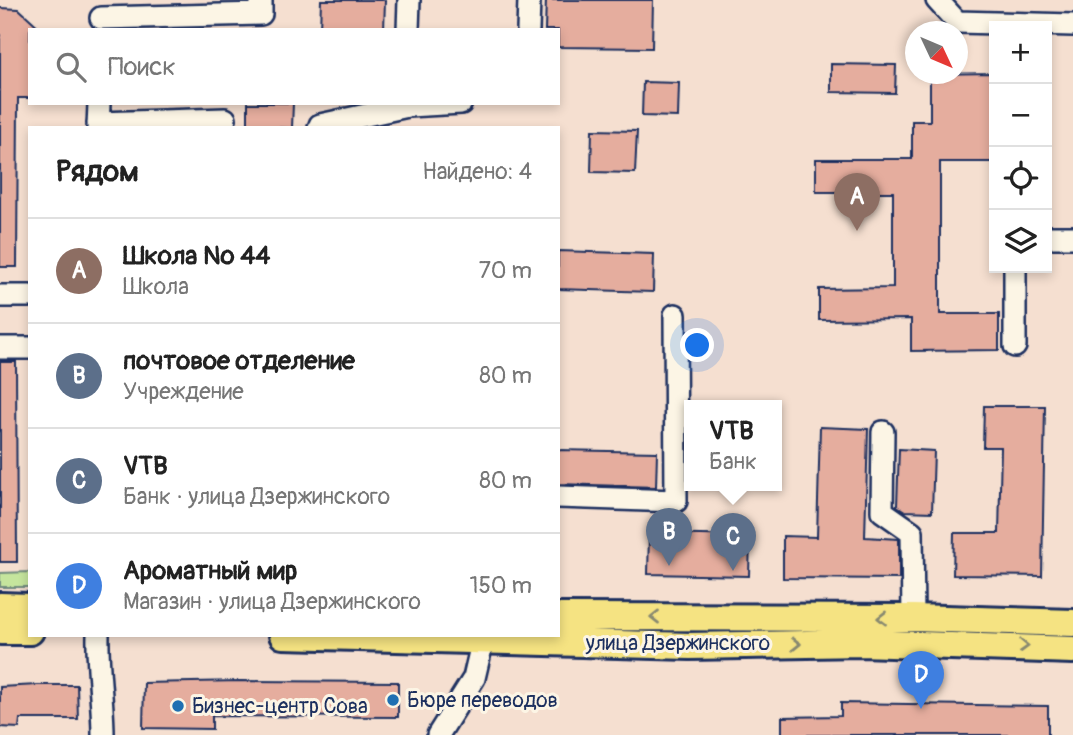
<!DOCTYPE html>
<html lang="ru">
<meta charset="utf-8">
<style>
:root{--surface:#fff;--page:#f6f6f6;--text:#222;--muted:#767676;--line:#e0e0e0;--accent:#0f766e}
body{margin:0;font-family:Pangolin,sans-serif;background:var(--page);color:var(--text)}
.controls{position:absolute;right:21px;top:21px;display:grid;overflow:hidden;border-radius:0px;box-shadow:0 4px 10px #0003}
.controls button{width:63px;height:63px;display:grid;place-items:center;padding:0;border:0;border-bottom:2px solid var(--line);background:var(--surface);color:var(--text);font:35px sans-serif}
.compass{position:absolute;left:905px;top:21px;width:63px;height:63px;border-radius:50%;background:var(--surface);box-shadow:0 4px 10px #0003;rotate:134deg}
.you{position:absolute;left:698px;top:346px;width:24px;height:24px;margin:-18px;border:5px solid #fff;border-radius:50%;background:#1a73e8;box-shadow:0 0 0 10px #1a73e833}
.badge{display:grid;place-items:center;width:46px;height:46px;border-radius:50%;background:var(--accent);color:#fff;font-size:23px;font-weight:700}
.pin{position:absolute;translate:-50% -58px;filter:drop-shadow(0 2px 4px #0008)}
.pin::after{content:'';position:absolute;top:37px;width:24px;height:21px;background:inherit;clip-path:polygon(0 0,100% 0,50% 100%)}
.popup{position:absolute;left:684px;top:400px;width:98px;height:91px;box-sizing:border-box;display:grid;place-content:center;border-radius:0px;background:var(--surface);filter:drop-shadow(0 2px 5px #0005);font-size:23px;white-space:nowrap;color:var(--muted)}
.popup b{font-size:26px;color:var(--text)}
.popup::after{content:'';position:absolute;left:50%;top:100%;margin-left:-14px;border:14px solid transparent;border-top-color:var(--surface)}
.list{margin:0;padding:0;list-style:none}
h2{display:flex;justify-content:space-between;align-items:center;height:91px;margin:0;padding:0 28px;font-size:30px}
h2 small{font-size:23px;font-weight:400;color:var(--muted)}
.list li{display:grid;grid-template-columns:46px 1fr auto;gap:21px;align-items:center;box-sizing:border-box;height:105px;padding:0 28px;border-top:2px solid var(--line)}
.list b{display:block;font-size:26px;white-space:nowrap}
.list p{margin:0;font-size:23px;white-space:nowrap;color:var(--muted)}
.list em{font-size:23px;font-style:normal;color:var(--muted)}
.icon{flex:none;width:38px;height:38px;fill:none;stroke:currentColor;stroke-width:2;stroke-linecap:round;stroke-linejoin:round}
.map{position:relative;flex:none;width:1073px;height:735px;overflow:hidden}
.search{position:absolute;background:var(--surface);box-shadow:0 4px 10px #0003;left:28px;top:28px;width:532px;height:77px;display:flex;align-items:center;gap:18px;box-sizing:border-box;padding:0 24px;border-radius:0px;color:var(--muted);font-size:26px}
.panel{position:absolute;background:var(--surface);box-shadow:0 4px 10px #0003;left:28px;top:126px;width:532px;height:511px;border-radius:0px}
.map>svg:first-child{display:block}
.green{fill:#c5e59d;stroke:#708a7e;stroke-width:2}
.building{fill:#e5ad9e;stroke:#1b2f5e;stroke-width:2}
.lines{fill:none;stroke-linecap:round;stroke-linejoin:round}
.minor-casing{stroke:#1b2f5e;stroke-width:26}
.major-casing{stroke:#1b2f5e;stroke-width:32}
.minor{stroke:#fcf5e5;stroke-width:21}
.major{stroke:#f5e382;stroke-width:26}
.oneway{stroke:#888970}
.poi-dot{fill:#1f6fb2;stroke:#fcf5e5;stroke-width:2.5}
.labels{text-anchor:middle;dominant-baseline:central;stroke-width:6;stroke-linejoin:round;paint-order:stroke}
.street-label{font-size:21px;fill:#1b2f5e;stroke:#fcf5e5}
.poi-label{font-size:21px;fill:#1b2f5e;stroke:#fcf5e5;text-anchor:start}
</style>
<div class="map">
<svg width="1073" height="735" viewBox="0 0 1073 735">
<rect width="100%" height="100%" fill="#f5dfd0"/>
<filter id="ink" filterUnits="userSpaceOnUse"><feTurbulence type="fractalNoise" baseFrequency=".0143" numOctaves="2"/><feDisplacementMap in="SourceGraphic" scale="14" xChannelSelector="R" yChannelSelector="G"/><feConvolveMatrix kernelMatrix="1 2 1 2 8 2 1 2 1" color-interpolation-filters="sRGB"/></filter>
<g filter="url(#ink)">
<!-- green -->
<path class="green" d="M30 572V587H0V573Z"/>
<!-- building -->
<path class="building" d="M321 0H385L384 30H320Z
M546 0H653L652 48 558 47V30H545Z
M0 8 19 9 42 30H30V98H18L17 267H0Z
M831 64 896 65 895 93 831 92Z
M994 73V162H940V314H999V350L911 351V319L819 320V289L893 288V192H816V159H912V121H930V74Z
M643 82 679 83 678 117 642 116Z
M248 103H293L292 128 248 127Z
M592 130 637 131 635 173 591 172Z
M558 251 654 254 653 292 558 289Z
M0 362H16L17 562H0Z
M984 406H1045L1042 576 953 575 954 533H999L1001 447H983Z
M820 427 868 429 865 537 899 539V579L783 578V536L817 537Z
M899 449 934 451 932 512 905 511 897 506Z
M558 450 657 452 656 487 558 484Z
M649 534 750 536 749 576 648 574Z
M240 681 398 682V717L212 716V729L143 728 144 683Z
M38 685H77L78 719H20L19 728 0 727V687Z
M841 703 1048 706V735H782V717L841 716Z"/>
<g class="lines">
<!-- minor casing -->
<g class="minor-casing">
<path id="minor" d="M937 0 957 22 1073 25
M101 18 261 14V0
M408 30 409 0
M528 30 529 0
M98 123 225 119
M98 128 99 103
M319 128 320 125 408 106 461 103
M1047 237H1073
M1015 268V346
M0 296H30
M0 348H30
M883 432 882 511 912 532 913 618
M558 497 676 501 675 315
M98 635C97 669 103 701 103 735
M438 735 474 678 484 635"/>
</g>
<!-- major casing -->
<g class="major-casing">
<path id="major" d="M0 606 30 607
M558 617 913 618 1073 623
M0 631H30
M283 635 690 646 861 643 1073 650"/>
</g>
<!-- minor -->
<use href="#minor" class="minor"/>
<!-- major -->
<use href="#major" class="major"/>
</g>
<!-- one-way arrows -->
<defs><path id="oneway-chevron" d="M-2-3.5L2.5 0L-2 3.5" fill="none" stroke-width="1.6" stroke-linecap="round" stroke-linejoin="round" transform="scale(1.75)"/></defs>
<g class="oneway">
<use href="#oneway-chevron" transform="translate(655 617) rotate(180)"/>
<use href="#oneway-chevron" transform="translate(882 618) rotate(-180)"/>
<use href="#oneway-chevron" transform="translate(796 644) rotate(-1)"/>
<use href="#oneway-chevron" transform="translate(1024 646) rotate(2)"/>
</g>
</g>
<!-- markers -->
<g class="poi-dot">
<circle cx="393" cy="700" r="7"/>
<circle cx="178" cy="706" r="7"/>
</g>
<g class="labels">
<!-- street labels -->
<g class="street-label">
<text x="678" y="643">улица Дзержинского</text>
</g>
<!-- poi labels -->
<g class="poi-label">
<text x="407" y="700">Бюре переводов</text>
<text x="192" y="706">Бизнес-центр Сова</text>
</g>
</g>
</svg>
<div class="controls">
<button>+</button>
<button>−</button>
<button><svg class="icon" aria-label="locate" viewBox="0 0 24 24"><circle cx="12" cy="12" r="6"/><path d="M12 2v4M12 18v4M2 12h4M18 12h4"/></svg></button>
<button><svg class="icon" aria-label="layers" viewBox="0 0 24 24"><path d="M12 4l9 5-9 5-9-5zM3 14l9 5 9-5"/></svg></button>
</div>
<svg class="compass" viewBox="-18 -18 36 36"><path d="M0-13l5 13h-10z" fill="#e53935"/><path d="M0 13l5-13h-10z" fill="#767676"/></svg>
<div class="you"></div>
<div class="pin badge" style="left:857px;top:231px;background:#8d6e63">A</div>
<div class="pin badge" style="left:669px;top:566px;background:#5c6f8a">B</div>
<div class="pin badge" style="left:733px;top:571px;background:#5c6f8a">C</div>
<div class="popup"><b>VTB</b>Банк</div>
<div class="pin badge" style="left:921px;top:709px;background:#3f7fe0">D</div>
<div class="search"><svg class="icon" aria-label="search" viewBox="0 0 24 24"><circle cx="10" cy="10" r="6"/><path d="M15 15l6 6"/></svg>Поиск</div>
<section class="panel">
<h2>Рядом<small>Найдено: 4</small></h2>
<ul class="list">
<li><span class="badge" style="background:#8d6e63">A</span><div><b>Школа № 44</b><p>Школа</p></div><em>70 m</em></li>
<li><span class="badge" style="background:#5c6f8a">B</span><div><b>почтовое отделение</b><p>Учреждение</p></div><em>80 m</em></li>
<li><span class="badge" style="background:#5c6f8a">C</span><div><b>VTB</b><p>Банк · улица Дзержинского</p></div><em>80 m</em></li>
<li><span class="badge" style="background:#3f7fe0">D</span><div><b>Ароматный мир</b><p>Магазин · улица Дзержинского</p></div><em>150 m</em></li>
</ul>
</section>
</div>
